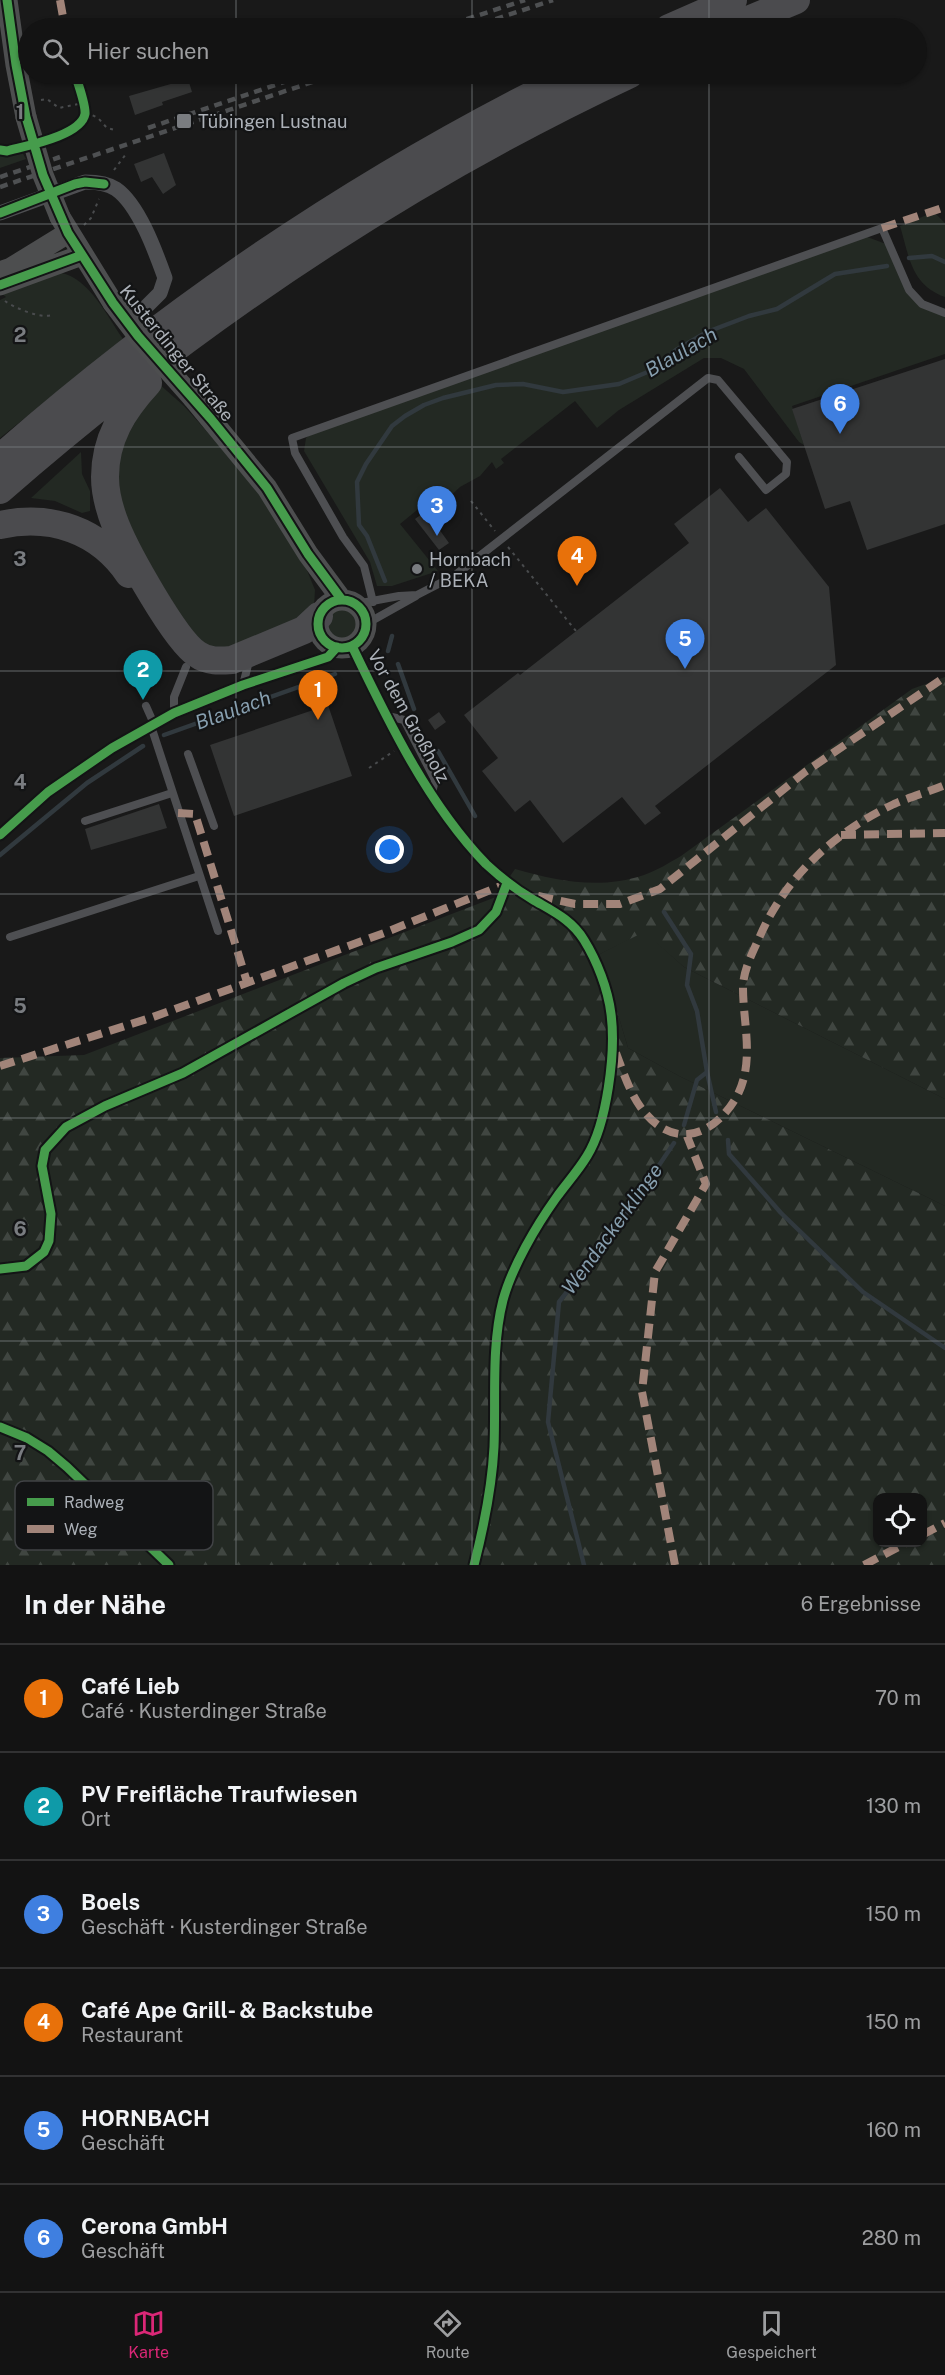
<!DOCTYPE html>
<html lang="de">
<meta charset="utf-8">
<style>
:root{--surface:#131313;--page:#202021;--text:#f1f3f6;--muted:#9d9ea0;--line:#323233;--accent:#db2777}
body{margin:0;font-family:"Public Sans",sans-serif;background:var(--page);color:var(--text)}
.controls{position:absolute;right:18px;bottom:18px;display:grid;overflow:hidden;border-radius:12px;box-shadow:0 2px 4px #0004}
.controls button{width:54px;height:54px;display:grid;place-items:center;padding:0;border:0;border-bottom:2px solid var(--line);background:var(--surface);color:var(--text);font:30px sans-serif}
.you{position:absolute;left:390px;top:850px;width:21px;height:21px;margin:-15px;border:4px solid #fff;border-radius:50%;background:#1a73e8;box-shadow:0 0 0 9px #1a73e833}
.badge{display:grid;place-items:center;width:39px;height:39px;border-radius:50%;background:var(--accent);color:#fff;font-size:20px;font-weight:700}
.pin{position:absolute;translate:-50% -50px;filter:drop-shadow(0 2px 3px #0008)}
.pin::after{content:'';position:absolute;top:32px;width:21px;height:18px;background:inherit;clip-path:polygon(0 0,100% 0,50% 100%)}
.list{margin:0;padding:0;list-style:none}
h2{display:flex;justify-content:space-between;align-items:center;height:78px;margin:0;padding:0 24px;font-size:26px}
h2 small{font-size:20px;font-weight:400;color:var(--muted)}
.list li{display:grid;grid-template-columns:39px 1fr auto;gap:18px;align-items:center;box-sizing:border-box;height:108px;padding:0 24px;border-top:2px solid var(--line)}
.list b{display:block;font-size:22px;white-space:nowrap}
.list p{margin:0;font-size:20px;white-space:nowrap;color:var(--muted)}
.list em{font-size:20px;font-style:normal;color:var(--muted)}
.icon{flex:none;width:33px;height:33px;fill:none;stroke:currentColor;stroke-width:2;stroke-linecap:round;stroke-linejoin:round}
.map{position:relative;flex:none;width:945px;height:1565px;overflow:hidden}
.search{position:absolute;background:var(--surface);box-shadow:0 2px 4px #0004;left:18px;right:18px;top:18px;height:66px;display:flex;align-items:center;gap:15px;box-sizing:border-box;padding:0 21px;border-radius:33px;color:var(--muted);font-size:22px}
.sheet{height:726px;background:var(--surface)}
nav{display:flex;justify-content:space-around;align-items:center;box-sizing:border-box;height:84px;border-top:2px solid var(--line);background:var(--surface);font-size:16px;color:var(--muted)}
nav a{display:grid;justify-items:center;gap:3px}
nav .on{color:var(--accent)}
.map>svg:first-child{display:block}
.green{fill:#232923}
.forest{fill:url(#forest-firs);fill-rule:evenodd}
.lines{fill:none;stroke-linecap:round;stroke-linejoin:round}
.stream{stroke:#31393e;stroke-width:4.5}
.building{fill:#333434}
.path{stroke:#494b4d;stroke-width:2;stroke-dasharray:3 4.5;stroke-linecap:butt}
.lane{stroke:#4e4f52;stroke-width:8}
.street{stroke:#4e4f52;stroke-width:15}
.secondary{stroke:#4d4e4f;stroke-width:21}
.highway{stroke:#4b4b4e;stroke-width:28}
.rail{stroke:#4e5052;stroke-width:4.5;stroke-dasharray:8 6;stroke-linecap:butt}
.secondary-bridge{stroke:#4d4e4f;stroke-width:21}
.quiet{stroke:#a18479;stroke-width:8;stroke-dasharray:15 8;stroke-linecap:butt}
.cycleway-casing{stroke:#131415;stroke-width:13}
.cycleway{stroke:#469c4c;stroke-width:9}
.grid{fill:none;stroke:#797c80;stroke-width:1.5;stroke-opacity:0.55}
.poi-dot{fill:#797c80;stroke:#131415;stroke-width:2}
.labels{text-anchor:middle;dominant-baseline:central;stroke-width:4.5;stroke-linejoin:round;paint-order:stroke}
.poi-label{font-size:18px;fill:#acb1b8;stroke:#131415;text-anchor:start}
.street-label{font-size:18px;fill:#acb1b8;stroke:#131415}
.water-label{font-size:20px;font-style:italic;fill:#879faf;stroke:#131415}
.key{fill:#131415;stroke:#414346;stroke-width:1.5}
.key-label{font-size:16px;fill:#acb1b8}
.grid-label{font-size:20px;text-anchor:middle;font-weight:bold;fill:#797c80;stroke:#131415;stroke-width:4.5;stroke-linejoin:round;paint-order:stroke}
</style>
<div class="map">
<svg width="945" height="1565" viewBox="0 0 945 1565">
<defs>
<pattern id="forest-firs" width="22" height="20" patternUnits="userSpaceOnUse" patternTransform="scale(1.5)"><rect width="22" height="20" fill="#232923"/><path d="M5 1l3.5 6h-7zM16 11l3.5 6h-7z" fill="#404641"/></pattern>
</defs>
<rect width="100%" height="100%" fill="#191919"/>
<!-- green -->
<path class="green" d="M21 150 26 159 0 168V155H8Z
M934 212 945 223V297C911 285 909 256 900 226Z
M862 235 886 244 909 290 922 304 945 313V354L792 406 804 445 799 442 744 369 721 358H704L619 410 597 428 575 401 501 459 504 463 496 469 492 462 480 476 460 487 437 509 428 501 400 524 438 571 392 586H377L370 562 304 451 306 438 315 430Z
M61 273C89 278 107 316 123 339L0 438V300L6 297 1 293Z
M158 383 184 406 247 476 302 558 315 590 314 607 254 648 201 649 116 508 112 462Z
M81 452 82 474 90 491V511L82 513 55 501 31 498Z
M328 624a15 15 0 1 1 30 0a15 15 0 1 1-30 0Z
M644 931 684 967 945 1099V1206L679 1076 628 1048 614 1001 596 956Z"/>
<!-- forest -->
<path class="forest" d="M945 677V1099L684 967 644 932 596 956 614 1001 628 1048 679 1076 945 1206V1565H0V1058L84 1055 496 897 515 869C557 881 600 890 644 875 656 871 669 863 681 856L912 689ZM878 1498H922V1542H878Z"/>
<g class="lines">
<!-- stream -->
<path class="stream" d="M909 258 932 256 945 262
M385 581 367 536 359 525 357 482 366 464 392 426 405 416 424 405 443 398 496 385 523 384 563 392 619 384 657 368 676 350 707 332 749 316 777 309 835 274 887 266
M388 651 392 636
M398 664 414 709
M164 735 335 674
M438 751 475 816
M0 855 87 783 143 746
M664 912 691 954 687 985 697 1011 707 1072 697 1080 684 1125
M707 1072 716 1112
M728 1140 729 1154 781 1213 863 1292 945 1348
M584 1565 548 1422 559 1302 614 1232 674 1143"/>
</g>
<!-- building -->
<path class="building" d="M188 79 192 92 162 102 163 105 135 115 129 96Z
M164 153 176 185 163 194 152 177 141 182 134 164Z
M945 359V524L867 550 850 501 825 509 792 409Z
M720 488 748 522 766 508 829 587 836 665 655 806 661 813 645 825 622 797 563 843 530 800 515 812 482 771 498 758 464 715 518 673 520 675 689 543 674 524Z
M426 511 449 543 439 550 415 519Z
M328 705 352 776 234 816 210 745Z
M439 712 446 722 435 730 428 720Z
M159 804 167 828 91 850 85 829Z"/>
<g class="lines">
<!-- path -->
<path class="path" d="M41 100 47 99 59 108 83 103
M86 112 98 118 107 128 115 130
M114 170 126 154
M84 225 91 218 99 199
M5 301C14 308 41 319 52 315
M471 501 495 531
M508 547 576 631
M380 658 398 706
M369 768 394 751"/>
<!-- lane -->
<path class="lane" d="M373 602 364 566 343 537 295 453 292 438 882 228 909 290 922 304 945 313
M356 604 399 596 417 595 454 576 708 378 718 380 787 462 786 474 766 490 739 457
M366 624 416 596
M352 646C394 731 437 818 507 883
M243 685 248 665
M146 706 154 724
M174 713V697L186 667
M388 716 404 720 435 780 432 793
M151 726 218 931
M188 754 214 826
M85 821 172 793
M0 835 48 792 112 748 174 713 243 685 328 657 337 647
M10 937 199 876"/>
<!-- street -->
<path class="street" d="M0 213 85 182C96 182 107 183 116 189 139 205 156 253 165 278L160 293 139 314"/>
<!-- secondary -->
<path class="secondary" d="M7 0 16 65 26 117
M60 217 113 303
M0 272 11 268 68 233
M0 285 82 255
M193 398 267 488 308 554 342 600
M318 624a24 24 0 1 1 48 0a24 24 0 1 1-48 0Z"/>
<!-- highway -->
<path class="highway" d="M669 28 733 0
M729 28 796 0
M148 383C123 410 105 439 105 477 105 494 110 511 116 526 127 553 175 640 197 654 208 662 220 661 232 660L304 630 319 616
M0 458C173 306 368 175 574 74
M0 490C190 324 402 181 630 74
M0 525C51 514 99 530 129 574"/>
<!-- rail -->
<path class="rail" d="M440 28 525 0
M469 28 553 0
M148 128 308 74
M0 177 60 157
M0 187 336 74"/>
<!-- secondary-bridge -->
<path class="secondary-bridge" d="M26 117 43 175 60 217
M113 303 138 336 193 398"/>
<!-- quiet -->
<path class="quiet" d="M60 0 65 28
M882 228 945 207
M178 813 195 814 247 982
M841 835 945 833
M538 896 575 904H620L660 889 805 772 945 677
M616 1053C624 1074 631 1097 646 1114 678 1151 716 1133 737 1096 755 1062 743 1023 743 988 743 970 753 952 760 936 786 876 835 832 894 804 910 797 928 792 945 785
M0 1066 153 1017 384 933 508 883
M922 1535 945 1523
M675 1565 642 1392 655 1272 706 1184 687 1136
M864 1565 908 1542"/>
<!-- cycleway casing -->
<g class="cycleway-casing">
<path id="cycleway" d="M7 0 16 65 26 117 43 175 68 233 113 303 138 336 211 419 267 488 308 554 342 600
M0 150 7 151C25 146 81 136 85 114 86 106 78 83 75 74
M0 213 75 184 85 182 104 184
M0 285 82 255
M318 624a24 24 0 1 1 48 0a24 24 0 1 1-48 0Z
M352 646C388 721 428 804 486 864 500 877 515 889 532 899 552 911 571 919 584 940 597 961 608 989 611 1014 616 1052 607 1124 587 1156 578 1171 566 1184 556 1198 536 1226 512 1267 503 1300 491 1347 496 1399 494 1447 492 1487 484 1526 474 1565
M0 835 48 792 112 748 174 713 243 685 328 657 337 647
M0 1269 26 1266 44 1252 49 1241 51 1214 42 1166 45 1150 66 1127 105 1106 183 1073 344 983 376 968 452 942 479 930 496 912 507 883
M0 1427 27 1438 48 1451 67 1467 169 1565"/>
</g>
<!-- cycleway -->
<use href="#cycleway" class="cycleway"/>
</g>
<!-- grid -->
<path class="grid" d="M236 0V28M472 0V28M709 0V28M236 74V1565M472 74V1565M709 74V1565M0 224H945M0 447H945M0 671H945M0 894H945M0 1118H945M0 1341H945"/>
<!-- markers -->
<g class="poi-dot">
<rect x="176" y="113" width="16" height="16" rx="3"/>
<circle cx="417" cy="569" r="6"/>
</g>
<g class="labels">
<!-- poi labels -->
<g class="poi-label">
<text x="198" y="121">Tübingen Lustnau</text>
<text x="429" y="559">Hornbach<tspan x="429" dy="21">/ BEKA</tspan></text>
</g>
<!-- street labels -->
<g class="street-label">
<text transform="translate(177 353) rotate(51)">Kusterdinger Straße</text>
<text transform="translate(409 716) rotate(61)">Vor dem Großholz</text>
</g>
<!-- water labels -->
<g class="water-label">
<text transform="translate(681 352) rotate(-30)">Blaulach</text>
<text transform="translate(233 710) rotate(-20)">Blaulach</text>
<text transform="translate(612 1229) rotate(-54)">Wendackerklinge</text>
</g>
</g>
<!-- legend -->
<rect x="15" y="1481" width="198" height="69" rx="9" class="key"/>
<rect x="27" y="1498" width="27" height="8" fill="#469c4c"/>
<rect x="27" y="1525" width="27" height="8" fill="#a18479"/>
<g class="key-label">
<text x="64" y="1508">Radweg</text>
<text x="64" y="1535">Weg</text>
</g>
<g class="grid-label">
<text x="20" y="119">1</text>
<text x="20" y="342">2</text>
<text x="20" y="566">3</text>
<text x="20" y="789">4</text>
<text x="20" y="1013">5</text>
<text x="20" y="1236">6</text>
<text x="20" y="1460">7</text>
</g>
</svg>
<div class="controls">
<button><svg class="icon" aria-label="locate" viewBox="0 0 24 24"><circle cx="12" cy="12" r="6"/><path d="M12 2v4M12 18v4M2 12h4M18 12h4"/></svg></button>
</div>
<div class="you"></div>
<div class="pin badge" style="left:318px;top:720px;background:#e8710a">1</div>
<div class="pin badge" style="left:143px;top:700px;background:#0f9aa8">2</div>
<div class="pin badge" style="left:437px;top:536px;background:#3f7fe0">3</div>
<div class="pin badge" style="left:577px;top:586px;background:#e8710a">4</div>
<div class="pin badge" style="left:685px;top:669px;background:#3f7fe0">5</div>
<div class="pin badge" style="left:840px;top:434px;background:#3f7fe0">6</div>
<div class="search"><svg class="icon" aria-label="search" viewBox="0 0 24 24"><circle cx="10" cy="10" r="6"/><path d="M15 15l6 6"/></svg>Hier suchen</div>
</div>
<section class="sheet">
<h2>In der Nähe<small>6 Ergebnisse</small></h2>
<ul class="list">
<li><span class="badge" style="background:#e8710a">1</span><div><b>Café Lieb</b><p>Café · Kusterdinger Straße</p></div><em>70 m</em></li>
<li><span class="badge" style="background:#0f9aa8">2</span><div><b>PV Freifläche Traufwiesen</b><p>Ort</p></div><em>130 m</em></li>
<li><span class="badge" style="background:#3f7fe0">3</span><div><b>Boels</b><p>Geschäft · Kusterdinger Straße</p></div><em>150 m</em></li>
<li><span class="badge" style="background:#e8710a">4</span><div><b>Café Ape Grill- &amp; Backstube</b><p>Restaurant</p></div><em>150 m</em></li>
<li><span class="badge" style="background:#3f7fe0">5</span><div><b>HORNBACH</b><p>Geschäft</p></div><em>160 m</em></li>
<li><span class="badge" style="background:#3f7fe0">6</span><div><b>Cerona GmbH</b><p>Geschäft</p></div><em>280 m</em></li>
</ul>
</section>
<nav>
<a class="on"><svg class="icon" aria-label="map" viewBox="0 0 24 24"><path d="M3 6l6-2 6 2 6-2v14l-6 2-6-2-6 2zM9 4v14M15 6v14"/></svg>Karte</a>
<a><svg class="icon" aria-label="directions" viewBox="0 0 24 24"><path d="M12 3l9 9-9 9-9-9zM9 14v-3h6M13 9l2 2-2 2"/></svg>Route</a>
<a><svg class="icon" aria-label="saved" viewBox="0 0 24 24"><path d="M7 4h10v16l-5-4-5 4z"/></svg>Gespeichert</a>
</nav>
